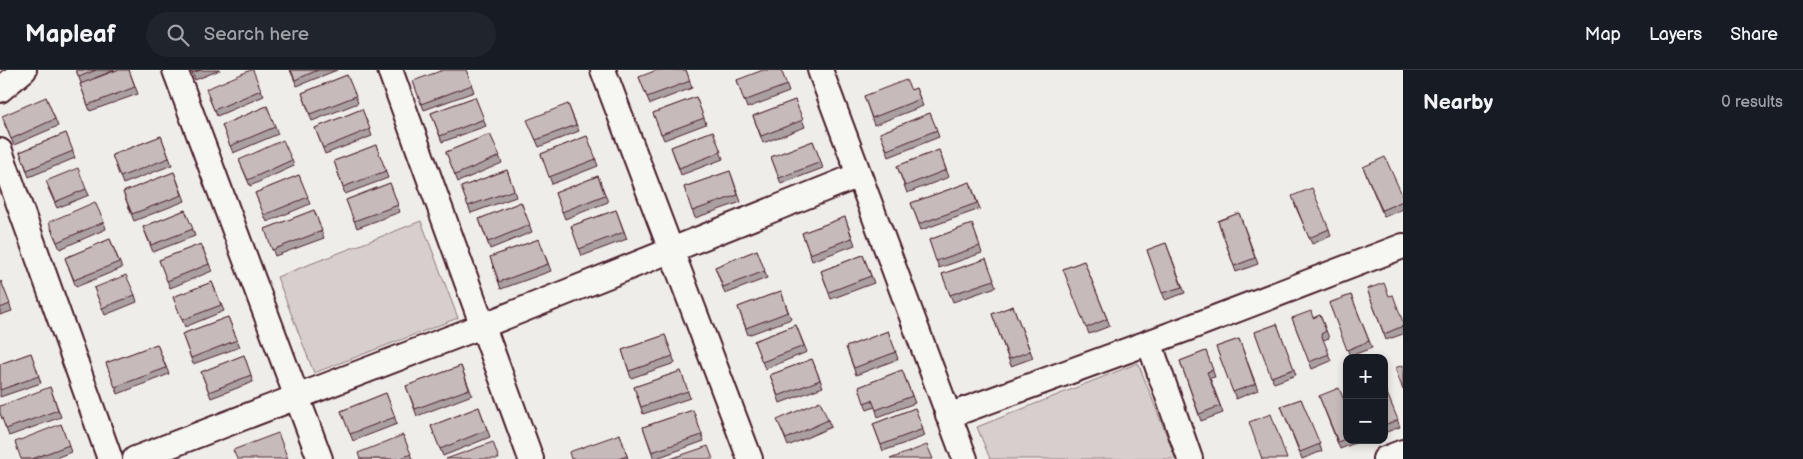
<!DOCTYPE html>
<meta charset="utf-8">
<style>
:root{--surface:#171b24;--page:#20242c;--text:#f1f3f6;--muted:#9ea1a6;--line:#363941}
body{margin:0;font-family:"Balsamiq Sans",sans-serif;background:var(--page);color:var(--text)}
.controls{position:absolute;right:15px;bottom:15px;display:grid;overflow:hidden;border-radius:10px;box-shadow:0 2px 8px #0003}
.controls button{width:45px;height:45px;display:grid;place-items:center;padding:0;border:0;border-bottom:1px solid var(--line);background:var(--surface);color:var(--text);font:25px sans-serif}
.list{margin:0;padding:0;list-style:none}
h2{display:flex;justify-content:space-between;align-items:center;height:65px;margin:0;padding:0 20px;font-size:21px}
h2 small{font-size:16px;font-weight:400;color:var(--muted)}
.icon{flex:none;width:28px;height:28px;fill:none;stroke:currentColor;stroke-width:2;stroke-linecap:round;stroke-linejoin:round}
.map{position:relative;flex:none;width:1403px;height:389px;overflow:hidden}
header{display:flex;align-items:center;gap:30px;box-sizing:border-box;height:70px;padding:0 25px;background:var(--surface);border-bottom:1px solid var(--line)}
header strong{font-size:24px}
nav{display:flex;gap:28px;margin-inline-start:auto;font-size:18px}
.search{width:350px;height:45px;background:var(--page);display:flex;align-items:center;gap:12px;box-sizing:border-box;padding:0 18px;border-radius:28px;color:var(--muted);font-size:19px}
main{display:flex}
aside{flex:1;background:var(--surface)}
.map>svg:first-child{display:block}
.green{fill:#d7cfce;stroke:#90777c}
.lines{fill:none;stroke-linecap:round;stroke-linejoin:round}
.street-casing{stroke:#4a1f2b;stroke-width:28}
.street{stroke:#f6f6f2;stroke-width:24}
.wall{fill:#aaa0a1;stroke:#4a1f2b}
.building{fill:#c6babb;stroke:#4a1f2b}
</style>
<header>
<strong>Mapleaf</strong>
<div class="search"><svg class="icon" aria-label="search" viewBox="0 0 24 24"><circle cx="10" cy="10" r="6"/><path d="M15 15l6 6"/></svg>Search here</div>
<nav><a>Map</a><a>Layers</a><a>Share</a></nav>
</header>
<main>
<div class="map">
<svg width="1403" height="389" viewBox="0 0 1403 389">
<rect width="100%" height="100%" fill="#efedea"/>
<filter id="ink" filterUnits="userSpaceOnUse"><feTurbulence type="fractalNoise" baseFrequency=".02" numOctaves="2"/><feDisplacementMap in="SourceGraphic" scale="10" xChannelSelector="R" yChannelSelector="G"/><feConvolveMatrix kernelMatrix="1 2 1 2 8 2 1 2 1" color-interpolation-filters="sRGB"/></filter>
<g filter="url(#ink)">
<!-- green -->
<path class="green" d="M421 151 458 248 314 303 277 207Z
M1138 293 1176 389H990L977 357Z"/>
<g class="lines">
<!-- street casing -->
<g class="street-casing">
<path id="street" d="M175 0 320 389
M390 0 531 389
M603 0 750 389
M820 0 965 389
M0 20 24 0
M0 81 110 389
M1149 272 1190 389
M948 346 1186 259 1403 176
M135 389 482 256 859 105
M1385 389 1403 382"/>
</g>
<!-- street -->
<use href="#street" class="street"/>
</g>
<!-- wall -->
<path class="wall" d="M76 0H115L95 8 129 0 138 24 90 41 80 14 81 13Z
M191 0H220L195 10Z
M290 0H337L297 16Z
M466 0 474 22 424 40 413 11Z
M686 0 692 18 650 34 639 7Z
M781 0 789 22 747 38 737 10Z
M347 5 358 33 312 51 302 23Z
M916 18 923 36 874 55 864 26 911 20Z
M261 20 264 26 217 46 208 26Z
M46 27 58 56 14 75 4 53Z
M475 27 486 56 442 72 431 43Z
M696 27 706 54 664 70 653 43Z
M795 30 805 57 763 73 753 46Z
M568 34 579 61 539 77 530 56Z
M267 36 278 64 233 83 222 55Z
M362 39 372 66 325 84 315 58Z
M930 43 939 67 889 87 880 63Z
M713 61 723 89 681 105 671 77Z
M66 63 75 88 29 107 20 82Z
M490 64 502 93 458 112 446 82Z
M161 66 172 95 123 114 112 85Z
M587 66 598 96 552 114 541 84Z
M813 71 823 98 781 114 771 87Z
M376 75 388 108 345 124 334 91Z
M939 80 949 107 907 123 897 96Z
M239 90H292L294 96 250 116Z
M1363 97 1403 127V139L1384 147Z
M507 100 516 127 471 143 461 117Z
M730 101 741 132 695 148 684 117Z
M174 102 185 131 134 151 123 122Z
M299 105 310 134 267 152 255 123Z
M598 106 608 132 565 149 555 123Z
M970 112 980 139 921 160 911 133Z
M390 113 400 142 357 158 346 130Z
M48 118 86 119 89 125 57 138Z
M521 132 532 162 490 179 479 149Z
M1294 133 1329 159 1331 166 1312 174Z
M185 140 195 166 153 182 143 157Z
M314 140 324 168 275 186 265 159Z
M616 140 627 169 582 186 571 156Z
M1239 143 1258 194 1236 202 1218 151Z
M845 147 855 175 812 191 802 163Z
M104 152 106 159 60 179 51 159Z
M972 154 982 183 939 198 929 170Z
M110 169 122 198 76 217 65 188Z
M539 169 551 201 501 219 490 187Z
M1166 173 1185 223 1165 230 1147 180Z
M201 174 212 201 170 218 159 190Z
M757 180 767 208 725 224 715 197Z
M863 185 874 213 831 229 821 201Z
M986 189 996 217 953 232 942 204Z
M1084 191 1110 256 1089 264 1063 199Z
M1 211 12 241 0 245V212Z
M212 212 224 241 185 257 173 227Z
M94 218 135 225 137 232 105 245Z
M1367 219 1403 252V264L1386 270Z
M781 221 791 249 748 265 738 237Z
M1351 225 1372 278 1350 286 1329 233Z
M1013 236 1033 288 1011 296 992 244Z
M1320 245 1329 268 1323 270 1331 291 1312 299 1292 248H1313Z
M228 247 240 277 193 294 182 264Z
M1277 254 1296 305 1274 313 1255 262Z
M796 255 807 282 765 299 754 271Z
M888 261 898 289 856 305 846 277Z
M665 265 675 293 631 308 622 280Z
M1239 269 1258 320 1236 329 1216 277Z
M157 274 169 304 118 324 106 293Z
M1206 281 1215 307 1210 308 1223 343 1201 351 1180 291Z
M31 283 41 313 0 327V294Z
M244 285 253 312 211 328 201 302Z
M812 289 823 317 780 333 770 305Z
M461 296 472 325 417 346 406 316Z
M902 300 915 333 878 347 875 337 867 340 859 317Z
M681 301 690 328 643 344 634 317Z
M1384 316 1400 357 1384 363Z
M50 317 61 347 9 366 0 343Z
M386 323 397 354 353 371 341 341Z
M1319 326 1347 337V370L1360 371 1340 379Z
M1301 329 1322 381 1302 389 1281 336Z
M479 337 490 367 443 386 431 356Z
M915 338 925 366 883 381 873 354Z
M693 340 704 371 654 389 643 357Z
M828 350 831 357 788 376 780 356Z
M61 354 71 382 53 389H21Z
M620 364 628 389H571Z
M403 365 412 389H360Z"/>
<!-- building -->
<path class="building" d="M76 0H96L79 7Z
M117 0H129L135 17 88 35 80 14Z
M191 0H201L192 3Z
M251 0H253L261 20 214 40 206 19Z
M291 0H318L295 10Z
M443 0H466L472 15 421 34 413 11Z
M657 0H686L690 11 647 27 639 7Z
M763 0H781L787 15 744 31 737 10Z
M347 5 356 26 310 44 302 23Z
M906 10 911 20 916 18 920 29 872 48 864 26Z
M46 27 55 49 11 69 2 46Z
M475 27 484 49 440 66 431 43Z
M696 27 704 48 661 64 653 43Z
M795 30 803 50 761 66 753 46Z
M568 34 576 55 536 70 527 50Z
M267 36 275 57 230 76 222 55Z
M362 39 370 59 323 78 315 58Z
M930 43 937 60 887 80 880 63Z
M713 61 721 82 679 98 671 77Z
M66 63 73 81 27 100 20 82Z
M490 64 500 86 455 105 446 82Z
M161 66 169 88 120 107 112 85Z
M587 66 596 89 549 107 541 84Z
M283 70 292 90 248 110 239 90Z
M813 71 821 92 779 108 771 87Z
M376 75 386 101 343 117 334 91Z
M939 80 946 100 905 116 897 96Z
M1385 87 1403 127V131L1382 140 1363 97Z
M78 98 86 119 55 132 46 111Z
M507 100 514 120 468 136 461 117Z
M730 101 738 125 692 141 684 117Z
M174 102 182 125 132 144 123 122Z
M299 105 308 127 264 145 255 123Z
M598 106 605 125 562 142 555 123Z
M970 112 977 133 919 154 911 133Z
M390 113 398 135 354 151 346 130Z
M1312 118 1329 159 1309 168 1292 126Z
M95 132 104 152 57 172 49 152Z
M521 132 530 155 488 172 479 149Z
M185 140 193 159 151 175 143 157Z
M314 140 322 161 272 180 265 159Z
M616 140 624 162 579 179 571 156Z
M1239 143 1255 188 1234 196 1218 151Z
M845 147 852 168 810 184 802 163Z
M972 154 980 176 936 191 929 170Z
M110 169 119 192 74 210 65 188Z
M539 169 548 194 499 212 490 187Z
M1166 173 1182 217 1162 223 1147 180Z
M201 174 209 194 167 211 159 190Z
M757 180 765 201 723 217 715 197Z
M863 185 871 206 829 222 821 201Z
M986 189 994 210 950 225 942 204Z
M1084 191 1107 249 1086 258 1063 199Z
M126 205 135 225 102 238 94 218Z
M1 211 10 234 0 238V212Z
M212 212 221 235 182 250 173 227Z
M1384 213 1389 226 1393 225 1403 252V256L1384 264 1367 219Z
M781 221 788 242 746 258 738 237Z
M1351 225 1369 271 1347 280 1329 233Z
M1013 236 1030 281 1009 289 992 244Z
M1311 241 1313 248 1320 245 1326 261 1321 264 1329 284 1309 292 1292 248Z
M228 247 237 270 191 288 182 264Z
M1277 254 1294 299 1271 307 1255 262Z
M796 255 804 276 762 292 754 271Z
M888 261 896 282 854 298 846 277Z
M665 265 673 286 629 301 622 280Z
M1239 269 1255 314 1233 322 1216 277Z
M157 274 166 298 115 317 106 293Z
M1206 281 1213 300 1207 302 1220 336 1199 344 1180 291Z
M31 283 39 306 0 320V294Z
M244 285 251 305 209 322 201 302Z
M812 289 820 310 778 326 770 305Z
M1403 295V320L1395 298Z
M461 296 469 319 415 339 406 316Z
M902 300 912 326 876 340 872 330 864 333 859 317Z
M681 301 688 321 641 337 634 317Z
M1384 316 1398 350 1384 355Z
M50 317 58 340 6 359 0 343V336Z
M1339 318 1347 337V368L1338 372 1319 326Z
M386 323 395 347 350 364 341 341Z
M1301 329 1320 374 1300 382 1281 336Z
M820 331 828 350 786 369 777 350Z
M479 337 487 360 440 379 431 356Z
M915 338 923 359 881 375 873 354Z
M693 340 702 365 652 382 643 357Z
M1271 344 1287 389H1262L1249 352Z
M61 354 69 375 32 389H21L15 372Z
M278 363 288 389H237L233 380Z
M620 364 627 386 618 389H571L569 382Z
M403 365 411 384 399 389H360L358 383Z
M493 372 499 389H446Z
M927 375 933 389H890Z
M708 376 713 389H670Z"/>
</g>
</svg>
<div class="controls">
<button>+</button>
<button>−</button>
</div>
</div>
<aside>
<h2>Nearby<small>0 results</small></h2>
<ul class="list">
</ul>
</aside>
</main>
